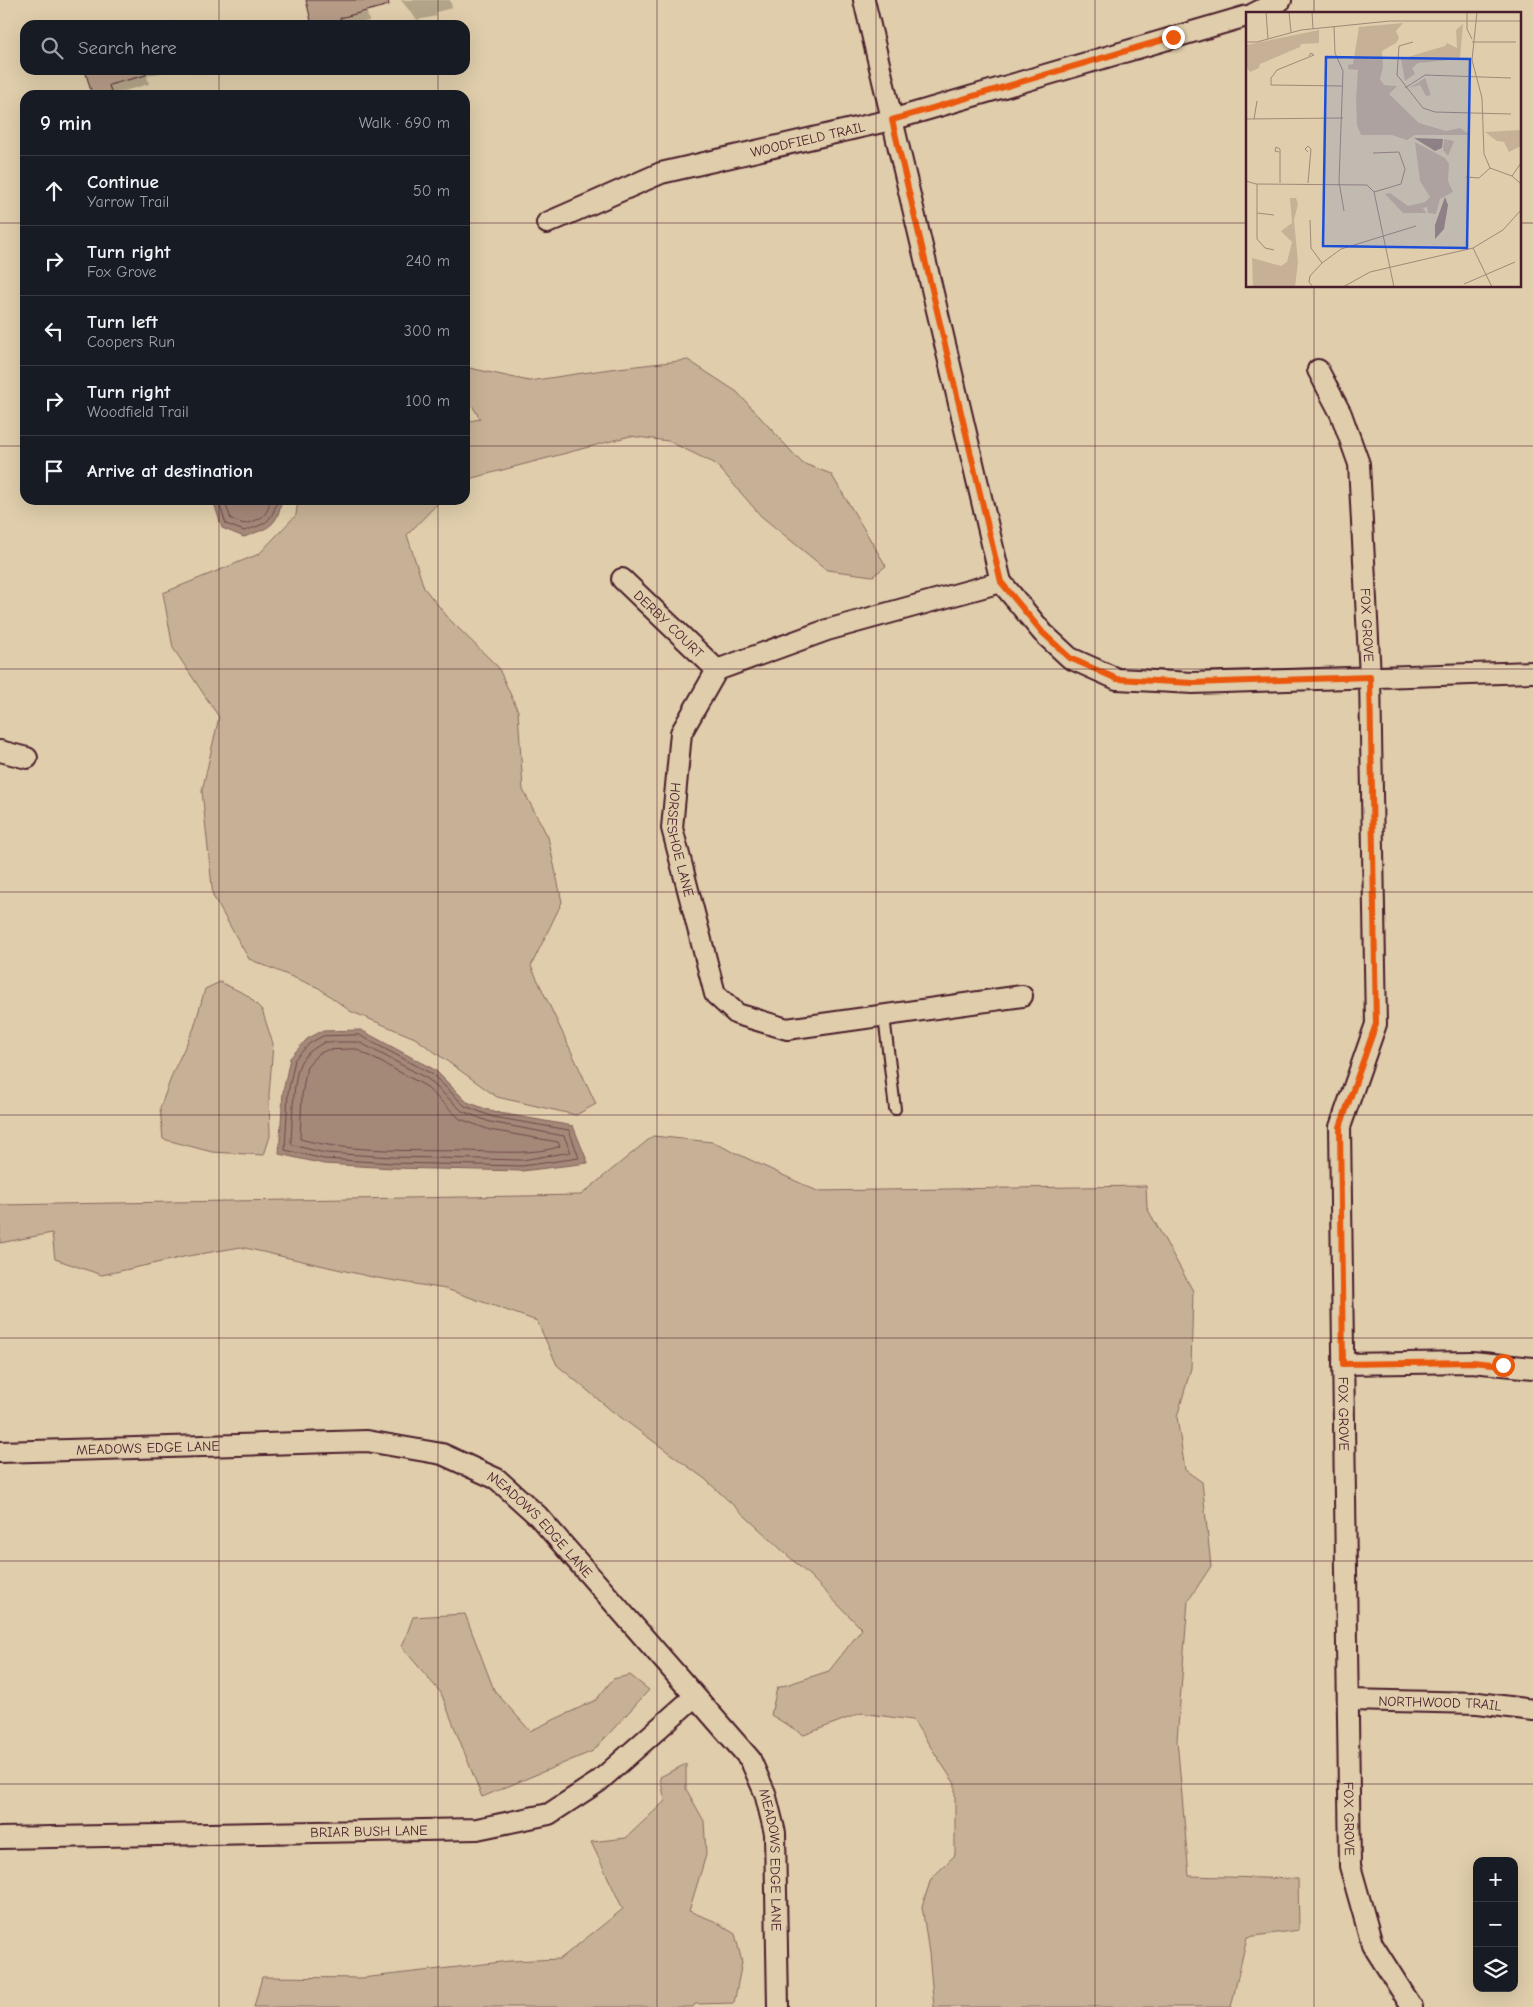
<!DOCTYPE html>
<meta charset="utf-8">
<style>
:root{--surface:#171b24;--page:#20242c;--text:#f1f3f6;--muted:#9ea1a6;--line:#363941}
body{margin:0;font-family:"Comic Neue",sans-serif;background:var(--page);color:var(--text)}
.controls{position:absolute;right:15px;bottom:15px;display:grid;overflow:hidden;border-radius:10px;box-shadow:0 5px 20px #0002}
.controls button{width:45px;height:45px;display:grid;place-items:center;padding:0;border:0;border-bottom:1px solid var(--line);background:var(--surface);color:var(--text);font:25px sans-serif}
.stop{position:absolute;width:15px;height:15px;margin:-11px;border:4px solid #ea580c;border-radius:50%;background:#fff}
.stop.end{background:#ea580c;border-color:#fff;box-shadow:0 1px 5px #0008}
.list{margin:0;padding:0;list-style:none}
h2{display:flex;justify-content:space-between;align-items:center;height:65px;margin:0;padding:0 20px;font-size:21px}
h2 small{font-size:16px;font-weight:400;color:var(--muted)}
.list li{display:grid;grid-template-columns:32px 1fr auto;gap:15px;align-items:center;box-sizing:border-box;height:70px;padding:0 20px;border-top:1px solid var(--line)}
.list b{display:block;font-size:19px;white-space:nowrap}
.list p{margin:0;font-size:16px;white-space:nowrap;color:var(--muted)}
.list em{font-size:16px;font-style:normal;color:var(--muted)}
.icon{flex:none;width:28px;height:28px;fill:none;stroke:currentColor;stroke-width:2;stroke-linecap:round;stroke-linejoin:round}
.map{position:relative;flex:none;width:1533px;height:2007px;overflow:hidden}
.search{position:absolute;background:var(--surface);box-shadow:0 5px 20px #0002;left:20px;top:20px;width:450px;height:55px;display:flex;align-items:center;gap:12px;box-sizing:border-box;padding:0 18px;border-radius:15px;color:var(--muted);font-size:19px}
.panel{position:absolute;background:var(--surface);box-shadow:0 5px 20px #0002;left:20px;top:90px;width:450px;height:415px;border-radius:15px}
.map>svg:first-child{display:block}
.green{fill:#c7b196;stroke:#886860}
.water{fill:#a48878;stroke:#805e59}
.shadow{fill:#0003}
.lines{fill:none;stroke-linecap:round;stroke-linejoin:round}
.shore{stroke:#6e494a;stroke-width:1}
.building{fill:#b69c87;stroke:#4a1f2b}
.lane-casing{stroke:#4a1f2b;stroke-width:14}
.street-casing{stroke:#4a1f2b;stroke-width:24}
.lane{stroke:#dfcdab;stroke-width:10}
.street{stroke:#dfcdab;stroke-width:20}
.route{stroke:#ea580c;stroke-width:6}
.grid{fill:none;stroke:#4a1f2b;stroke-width:1;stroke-opacity:0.55}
.labels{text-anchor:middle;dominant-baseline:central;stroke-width:4.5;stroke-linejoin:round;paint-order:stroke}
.street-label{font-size:14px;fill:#4a1f2b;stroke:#dfcdab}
.inset-road{fill:none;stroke:#a38778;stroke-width:1}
.view{fill:#1d4ed8;fill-opacity:0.15;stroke:#1d4ed8;stroke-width:2.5}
.inset-edge{fill:none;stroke:#4a1f2b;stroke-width:2.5}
</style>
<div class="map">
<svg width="1533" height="2007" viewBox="0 0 1533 2007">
<rect width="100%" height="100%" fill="#dfcdab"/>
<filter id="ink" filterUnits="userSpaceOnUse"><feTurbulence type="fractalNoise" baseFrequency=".02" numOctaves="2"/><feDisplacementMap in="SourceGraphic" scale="10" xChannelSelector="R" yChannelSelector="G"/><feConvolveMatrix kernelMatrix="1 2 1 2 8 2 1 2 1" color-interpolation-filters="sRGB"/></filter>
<g filter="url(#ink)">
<!-- green -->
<path class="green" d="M688 360 737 392 802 463 831 474 886 566 873 576 827 570 761 516 716 464 668 441 630 436 465 480V422L480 419 465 393V367L529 381 610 369Z
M298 500H441L407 535 424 588 450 620 498 667 518 711 523 790 548 837 562 902 531 966 596 1104 576 1115 497 1097 415 1038 350 1011 319 988 249 959 213 896 202 791 219 717 173 648 163 593 259 554 296 515Z
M220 982 247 995 262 1010 273 1044 269 1095 270 1136 264 1155 212 1152 163 1139 160 1108 174 1070 194 1028 205 989Z
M653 1136 712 1142 817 1191 1146 1186 1147 1208 1193 1291 1191 1368 1177 1417 1185 1470 1202 1482 1211 1566 1188 1601 1177 1740 1189 1876 1298 1879 1299 1930 1247 1937 1231 2007H934L929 1953 922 1906 931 1879 955 1855V1784L913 1720 861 1713 804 1735 771 1715 777 1688 829 1671 862 1629 811 1577 705 1479 612 1411 557 1365 537 1321 446 1289 372 1277 241 1247 188 1256 102 1275 55 1259 52 1233 0 1243V1205L581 1195Z
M465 1614 494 1690 530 1731 596 1700 613 1679 630 1675 649 1690 593 1751 482 1797 441 1693 402 1647 413 1617Z
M686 1764V1789L704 1821 706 1855 689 1911 714 1921 735 1934 742 1962 734 2003 695 2004 693 2007H254L262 1977 362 1978 510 1961 560 1959 623 1909 591 1842 626 1838 665 1801 660 1777Z"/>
<!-- water -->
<path class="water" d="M213 500H282C276 528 270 527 244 537L222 528Z
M361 1030 435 1070 467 1102 494 1112 573 1126 588 1163 522 1171 393 1168 324 1164 279 1154 283 1092 290 1058 307 1039 322 1031Z"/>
<!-- shadow -->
<path class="shadow" d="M307 0H382L366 9 369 21 352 25H314Z
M401 0H450L452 8 436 12 437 16 417 20Z
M174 21 178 25H161Z
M206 23 208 25H197Z
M87 70H171L147 76 149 84 117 93V95H93Z
M194 70H213L198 74Z"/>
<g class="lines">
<!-- shore -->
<path class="shore" d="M218 500 226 524 244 531C265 524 272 523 277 500
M224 500 231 519 244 524C261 519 267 518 270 500
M359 1035 432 1074 465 1106 493 1117 569 1130 579 1158 522 1166 393 1163 324 1159 285 1150 288 1093 295 1059 310 1043 323 1036Z
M325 1042H359L428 1079 462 1111 490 1122 564 1136 571 1152 522 1160 393 1157 325 1153 292 1145 291 1143C292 1126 293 1075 301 1062 307 1052 316 1047 325 1042Z
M356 1049 424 1085 460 1119 490 1130 558 1142 560 1146C539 1155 492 1152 468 1151 415 1150 351 1153 300 1139L302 1095 307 1066 318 1054 327 1050Z"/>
</g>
<!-- building -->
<path class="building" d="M306 0H388L389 5 340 18 342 25H312Z
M85 70H146V75L109 85 112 95H92Z"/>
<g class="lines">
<!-- lane casing -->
<g class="lane-casing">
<path id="lane" d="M884 1016 895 1109"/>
</g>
<!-- street casing -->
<g class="street-casing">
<g id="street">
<path d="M864 0 1001 582 1043 633 1070 658 1117 679 1193 683 1533 672"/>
<path d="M1253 14 1281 0"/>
<path id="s1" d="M547 223 661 173 891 120 1247 16"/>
<path id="s2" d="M1318 370 1341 414 1359 464 1370 677 1376 1024 1340 1127 1350 1866 1372 1944 1412 2007"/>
<path id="s3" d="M622 579 717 670"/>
<path id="s4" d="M1001 582 827 630 717 670 681 733 672 828 715 994 737 1014 787 1029 1022 996"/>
<path d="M0 751 27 758"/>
<path d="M1343 1364 1472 1362 1533 1368"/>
<path id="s5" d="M0 1452 367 1441 442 1454 497 1479 538 1516 750 1759 765 1793 775 1833 778 2007"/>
<path id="s6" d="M1348 1700 1478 1703 1533 1710"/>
<path id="s7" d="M0 1838 477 1829 549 1814 598 1782 694 1697"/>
</g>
</g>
<!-- lane -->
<use href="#lane" class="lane"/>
<!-- street -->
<use href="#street" class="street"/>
</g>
</g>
<g class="lines" filter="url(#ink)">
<!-- route -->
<path class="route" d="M1173 37 892 120 1001 582 1043 633 1070 658 1117 679 1193 683 1370 677 1376 1024 1340 1127 1343 1364 1472 1362 1503 1365"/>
</g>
<!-- grid -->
<path class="grid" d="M219 0V25M438 0V25M657 0V2007M876 0V2007M1095 0V2007M1314 0V14M219 70V95M438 70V95M0 223H25M465 223H1247M1519 223H1533M1314 286V2007M0 446H25M465 446H1533M219 500V2007M438 500V2007M0 669H1533M0 892H1533M0 1115H1533M0 1338H1533M0 1561H1533M0 1784H1533"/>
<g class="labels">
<!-- street labels -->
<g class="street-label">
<text stroke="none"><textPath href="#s1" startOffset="275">WOODFIELD TRAIL</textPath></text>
<text stroke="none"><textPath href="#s3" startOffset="65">DERBY COURT</textPath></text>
<text stroke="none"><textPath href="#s2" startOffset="264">FOX GROVE</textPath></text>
<text stroke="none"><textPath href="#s4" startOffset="478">HORSESHOE LANE</textPath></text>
<text stroke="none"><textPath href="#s2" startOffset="1059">FOX GROVE</textPath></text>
<text stroke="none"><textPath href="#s5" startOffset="148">MEADOWS EDGE LANE</textPath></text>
<text stroke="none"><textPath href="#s5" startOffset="566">MEADOWS EDGE LANE</textPath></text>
<text stroke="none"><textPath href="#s6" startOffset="92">NORTHWOOD TRAIL</textPath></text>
<text stroke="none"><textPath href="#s2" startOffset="1464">FOX GROVE</textPath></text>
<text stroke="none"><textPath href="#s7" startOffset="369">BRIAR BUSH LANE</textPath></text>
<text stroke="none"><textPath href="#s5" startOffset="986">MEADOWS EDGE LANE</textPath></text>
</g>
</g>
<!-- overview -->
<g transform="translate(1246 12)">
<rect width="275" height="275" fill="#dfcdab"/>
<path d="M157 11 150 19 153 26 150 31 136 39 137 55 134 67 138 73 151 74 143 82 173 111 200 119 214 116 224 123H169L161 128 146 123H115L111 113 110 87 112 58 102 57V53L107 52 113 15ZM217 12 214 47 172 51 166 56 169 62 159 69 155 47 199 34 201 31 211 36 210 18ZM73 18V31L55 32 54 35 14 52 13 56 4 60 1 56 0 62V33ZM179 66 185 83 180 84 174 73 163 76ZM275 118V134L263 140 258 130 251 129 239 120ZM198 127 208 129 202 144 197 138ZM169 130 199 146 203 152 202 169 207 180 194 187 190 202 182 201 181 195 177 196 180 201H157L139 182 144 181 162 194 179 190 184 185 174 169ZM44 186H50L52 192 48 208 52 250 49 275 7 274 6 246 35 254 41 250 46 230 35 219 46 211Z" fill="#c7b196"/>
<path d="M168 126 197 127 196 136 189 139ZM199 185 202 193 198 217 189 227V213Z" fill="#a48878"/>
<path class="inset-road" d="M20 0 22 27M43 0 45 20M66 0 67 17M221 0V17L226 27M231 0 226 48 236 86 238 142 244 156 266 164 275 172M88 14 89 41 97 59 93 170 98 199M0 30H11L55 18 144 9H275M167 30 153 34 151 63 177 96 189 100 265 102M226 30H270M63 44 65 41 68 43 31 58 25 66V73L97 74M159 76 179 63 265 66M0 107 97 106M8 107 11 89M33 140 29 139 30 135 34 137V171M62 140 59 137 62 134 65 137 62 171M127 141 153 140 159 157 155 172 128 180M266 164 275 151M220 165 233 166 244 156M0 169 10 172 121 173 128 180 148 275M11 172V227L19 236 28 238M11 201 28 203M64 208 65 236 76 251M227 236 246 275M218 272 269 250M67 275 63 270 64 264 76 251 95 237 170 214M97 275 124 260 227 236 257 218 275 198"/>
<path class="view" d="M80 45 224 47 221 236 77 234Z"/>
<rect width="275" height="275" class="inset-edge"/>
</g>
</svg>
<div class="controls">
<button>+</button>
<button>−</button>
<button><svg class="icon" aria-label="layers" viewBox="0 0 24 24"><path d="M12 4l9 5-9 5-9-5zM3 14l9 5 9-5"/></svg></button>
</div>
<div class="stop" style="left:1503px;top:1365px"></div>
<div class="stop end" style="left:1173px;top:37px"></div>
<div class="search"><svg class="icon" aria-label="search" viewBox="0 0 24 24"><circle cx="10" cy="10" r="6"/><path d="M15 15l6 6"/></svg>Search here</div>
<section class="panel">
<h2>9 min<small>Walk · 690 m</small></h2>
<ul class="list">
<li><svg class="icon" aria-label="ahead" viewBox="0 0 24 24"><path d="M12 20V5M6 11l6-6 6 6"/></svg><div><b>Continue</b><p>Yarrow Trail</p></div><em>50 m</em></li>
<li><svg class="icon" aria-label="right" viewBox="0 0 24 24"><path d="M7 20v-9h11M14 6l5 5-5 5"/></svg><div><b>Turn right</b><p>Fox Grove</p></div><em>240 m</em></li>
<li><svg class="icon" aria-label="left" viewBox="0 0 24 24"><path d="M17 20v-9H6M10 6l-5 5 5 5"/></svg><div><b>Turn left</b><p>Coopers Run</p></div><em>300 m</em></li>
<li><svg class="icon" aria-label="right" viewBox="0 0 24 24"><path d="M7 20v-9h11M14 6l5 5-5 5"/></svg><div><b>Turn right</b><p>Woodfield Trail</p></div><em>100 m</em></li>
<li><svg class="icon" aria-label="arrive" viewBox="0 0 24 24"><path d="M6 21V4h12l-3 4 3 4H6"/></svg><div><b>Arrive at destination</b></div></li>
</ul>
</section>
</div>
